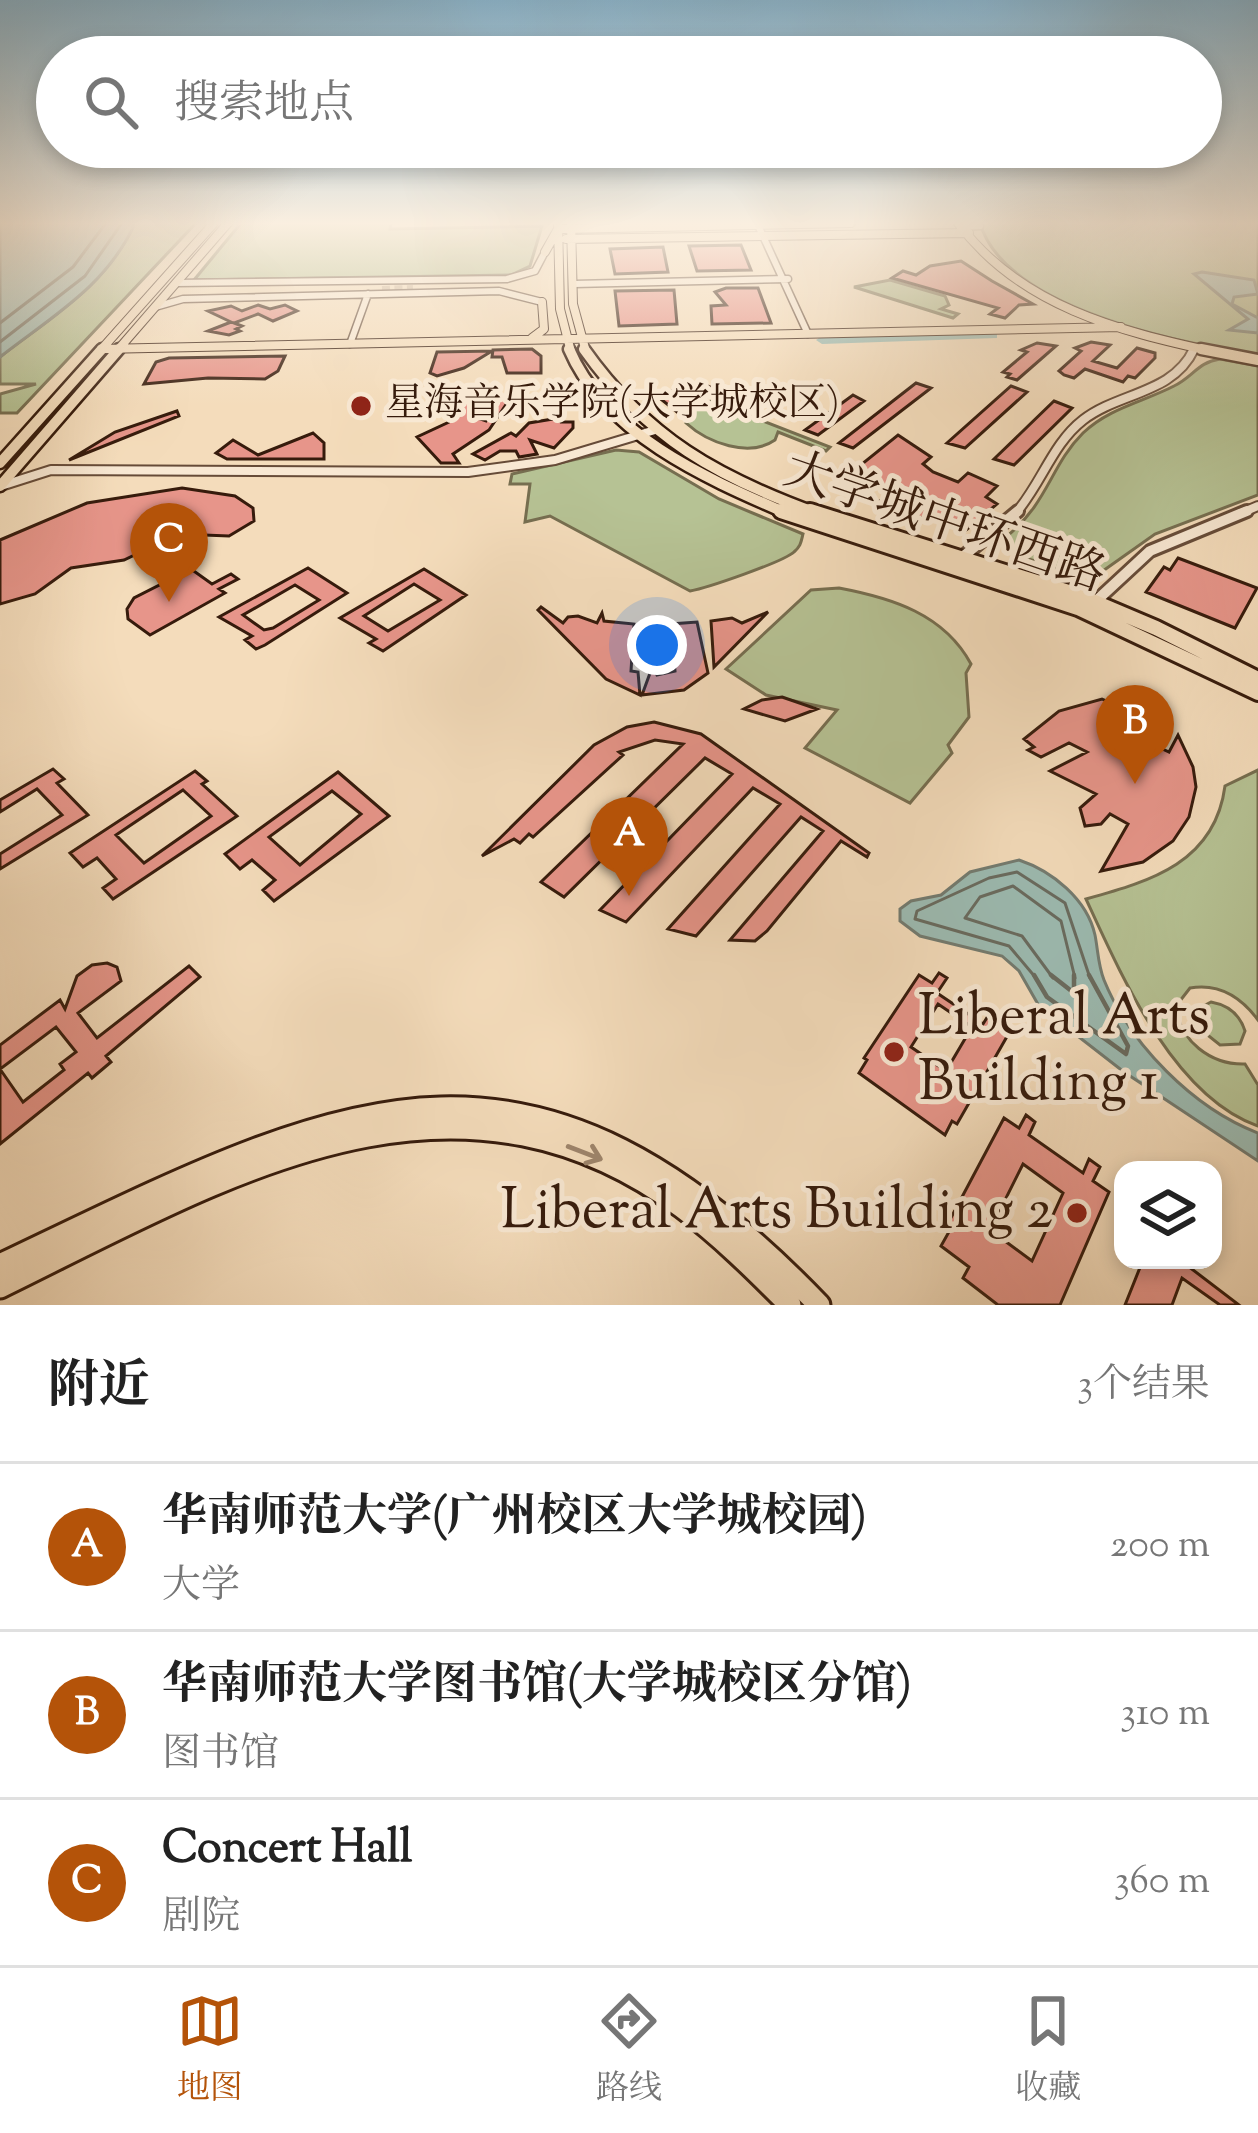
<!DOCTYPE html>
<html lang="zh">
<meta charset="utf-8">
<style>
:root{--surface:#fff;--page:#f2f2f2;--text:#222;--muted:#767676;--line:#e0e0e0;--accent:#b45309}
body{margin:0;font-family:"Sorts Mill Goudy","Noto Serif SC",serif;background:var(--page);color:var(--text)}
.controls{position:absolute;right:36px;bottom:36px;display:grid;overflow:hidden;border-radius:24px;box-shadow:0 6px 18px #0003}
.controls button{width:108px;height:108px;display:grid;place-items:center;padding:0;border:0;border-bottom:3px solid var(--line);background:var(--surface);color:var(--text);font:60px sans-serif}
.you{position:absolute;left:657px;top:645px;width:42px;height:42px;margin:-30px;border:9px solid #fff;border-radius:50%;background:#1a73e8;box-shadow:0 0 0 18px #1a73e833}
.badge{display:grid;place-items:center;width:78px;height:78px;border-radius:50%;background:var(--accent);color:#fff;font-size:39px;font-weight:700}
.pin{position:absolute;translate:-50% -99px;filter:drop-shadow(0 3px 6px #0008)}
.pin::after{content:'';position:absolute;top:63px;width:42px;height:36px;background:inherit;clip-path:polygon(0 0,100% 0,50% 100%)}
.list{margin:0;padding:0;list-style:none}
h2{display:flex;justify-content:space-between;align-items:center;height:156px;margin:0;padding:0 48px;font-size:51px}
h2 small{font-size:39px;font-weight:400;color:var(--muted)}
.list li{display:grid;grid-template-columns:78px 1fr auto;gap:36px;align-items:center;box-sizing:border-box;height:168px;padding:0 48px;border-top:3px solid var(--line)}
.list b{display:block;font-size:45px;white-space:nowrap}
.list p{margin:0;font-size:39px;white-space:nowrap;color:var(--muted)}
.list em{font-size:39px;font-style:normal;color:var(--muted)}
.icon{flex:none;width:66px;height:66px;fill:none;stroke:currentColor;stroke-width:2;stroke-linecap:round;stroke-linejoin:round}
.map{position:relative;flex:none;width:1258px;height:1305px;overflow:hidden}
.search{position:absolute;background:var(--surface);box-shadow:0 6px 18px #0003;left:36px;right:36px;top:36px;height:132px;display:flex;align-items:center;gap:30px;box-sizing:border-box;padding:0 42px;border-radius:66px;color:var(--muted);font-size:45px}
.sheet{height:660px;background:var(--surface)}
nav{display:flex;justify-content:space-around;align-items:center;box-sizing:border-box;height:168px;border-top:3px solid var(--line);background:var(--surface);font-size:33px;color:var(--muted)}
nav a{display:grid;justify-items:center;gap:6px}
nav .on{color:var(--accent)}
.map>svg:first-child{display:block}
.green{fill:#b6c294;stroke:#766e50;stroke-width:3}
.water{fill:#9cbbb2;stroke:#737b70;stroke-width:3}
.lines{fill:none;stroke-linecap:round;stroke-linejoin:round}
.shore-far1{stroke:#696b5f;stroke-width:3}
.shore{stroke:#696b5f;stroke-width:4.5}
.river{fill:#9cbbb2;fill-rule:evenodd}
.building{fill:#e7958a;stroke:#361b0c;stroke-width:3;fill-rule:evenodd}
.major-tunnel{stroke:#ceb598;stroke-width:8;stroke-dasharray:8 4.5;stroke-linecap:butt}
.minor-far2-casing{stroke:#664b38;stroke-width:9}
.minor-far1-casing{stroke:#664b38;stroke-width:12}
.minor-casing{stroke:#664b38;stroke-width:16}
.major-far3-casing{stroke:#361b0c;stroke-width:10}
.major-far2-casing{stroke:#361b0c;stroke-width:15}
.major-far1-casing{stroke:#361b0c;stroke-width:20}
.major-casing{stroke:#361b0c;stroke-width:27}
.minor-far2{stroke:#f8e8d3;stroke-width:6}
.minor-far1{stroke:#f8e8d3;stroke-width:8}
.minor{stroke:#f8e8d3;stroke-width:10}
.major-far3{stroke:#f4dcbb;stroke-width:8}
.major-far2{stroke:#f4dcbb;stroke-width:10}
.major-far1{stroke:#f4dcbb;stroke-width:14}
.major{stroke:#f4dcbb;stroke-width:21}
.oneway{stroke:#9e856c}
.poi-dot{fill:#8f2418;stroke:#f8e8d3;stroke-width:4.5}
.labels{text-anchor:middle;dominant-baseline:central;stroke-width:10;stroke-linejoin:round;paint-order:stroke}
.far-poi-label{font-size:39px;fill:#361b0c;stroke:#f8e8d3;text-anchor:start}
.street-label{font-size:48px;fill:#361b0c;stroke:#f8e8d3}
.near-poi-label{font-size:57px;fill:#361b0c;stroke:#f8e8d3;text-anchor:start}
</style>
<div class="map">
<svg width="1258" height="1305" viewBox="0 0 1258 1305">
<rect width="100%" height="100%" fill="#f4dcbb"/>
<filter id="stains"><feTurbulence type="fractalNoise" baseFrequency=".00167" numOctaves="4"/><feColorMatrix values="0 0 0 0 .2 0 0 0 0 .09 0 0 0 0 .02 0 0 0 .5 -.17"/></filter>
<radialGradient id="worn" r=".72"><stop offset=".6" stop-color="#630" stop-opacity="0"/><stop offset="1" stop-color="#630" stop-opacity=".3"/></radialGradient>
<!-- green -->
<path class="green" d="M135 223H196L17 413H0V394L36 384H0V357C53 316 106 286 135 223Z
M241 223H391L390 229 542 226 530 266 511 275 194 280Z
M980 223H1258V355C1180 343 1005 309 980 223Z
M890 280 945 296 949 305 941 309 958 314 953 318 854 287Z
M1220 359 1258 366V495L1155 534 1100 573 1075 575 1017 555 1006 537C1049 502 1050 466 1083 433 1109 408 1143 402 1174 386 1193 377 1198 362 1220 359Z
M711 401 830 447 826 451 778 432 775 440C749 458 708 443 686 423L689 413Z
M616 450 639 452 719 499 803 534C801 542 801 546 794 552 783 562 707 588 690 591L550 516 525 522 530 484H510L512 474Z
M839 588C892 598 944 614 971 664L966 673 969 717 948 745 952 753 910 803 805 748 837 710 766 695 726 669 811 590Z
M1258 770V1020C1241 997 1219 983 1190 988L1176 1006C1179 1041 1211 1065 1245 1064L1258 1085V1126C1174 1097 1121 975 1086 899 1152 881 1215 862 1225 786Z
M1211 1002C1228 1005 1240 1015 1245 1031L1240 1044 1220 1045 1200 1029 1196 1010Z"/>
<!-- water -->
<path class="water" d="M0 223H135C107 286 52 316 0 357Z
M1202 272 1254 280 1258 294 1234 297 1232 304 1258 318V333L1229 330 1248 319 1194 274Z
M1019 860C1052 871 1087 899 1095 935 1098 950 1098 965 1104 980 1130 1044 1193 1108 1258 1133V1161L1124 1072 1039 1006 1019 971 1002 956 920 936 900 921V909L911 901 941 895 970 872Z"/>
<g class="lines">
<!-- shore-far1 -->
<path class="shore-far1" d="M0 323 73 267 106 223
M0 342 85 276 122 223
M1036 978 1009 946 915 919 917 911 989 878 1017 872 1065 903 1090 978
M1053 978 1022 936 965 918 980 897 1013 886 1061 921 1075 978"/>
<!-- shore -->
<path class="shore" d="M1034 975 1047 997 1126 1054 1128 1046 1089 975
M1051 975 1074 993V975"/>
<!-- river -->
<path class="river" d="M993 332 997 334V338L822 344 816 340 822 336Z"/>
</g>
<!-- building -->
<path class="building" d="M741 245 751 270 697 271 689 246Z
M663 247 668 272 615 274 610 249Z
M961 261 992 281 1033 304 1019 305 1005 318 990 314 998 308 892 278 903 271 916 275 930 266Z
M726 288H758L771 323 712 324 711 306 726 305 715 292Z
M674 290 677 324 619 326 615 291Z
M258 305 270 309 285 305 297 311 273 321 258 314 234 323 242 326 236 329 240 331 229 335 208 331 231 322 208 311 231 306 242 311Z
M1091 342 1110 345 1093 361 1117 368 1137 348 1155 353V358L1135 378 1128 376 1123 382 1085 369 1074 378 1064 375 1059 371 1081 351 1075 348Z
M1037 343 1056 346 1017 380 1007 377 1010 374 1003 372 1027 352 1021 350Z
M532 349 541 356V373H507L502 357H492L493 350Z
M492 351 464 368 437 376 430 373 437 352Z
M285 356 278 371 265 379 208 378 144 384 156 362 169 358Z
M698 382 715 389 677 412 657 396Z
M916 383 931 388 853 448 839 443Z
M1011 386 1027 392 965 448 947 443Z
M478 392 469 415 486 421 499 397H511L489 430 453 454 459 463H441L417 437 449 422 462 409 468 393Z
M853 395 864 401 818 435 805 430Z
M1054 401 1072 408 1014 465 994 459Z
M177 411 179 416 69 460 115 432Z
M559 418 561 422H573V428L554 448 530 440 537 454 519 457 516 451H500L485 460 473 454 511 433 516 436 529 423Z
M313 433 324 443V459H227L216 453 233 440 258 455Z
M898 435 931 457 923 464 933 472 958 482 968 473 997 486 986 497 997 504 966 530 875 505 894 489 852 472Z
M182 488 235 496 253 508 254 521 229 536 178 534 124 560 71 568 35 594 0 604V540L87 503Z
M1178 558 1257 588 1235 628 1146 592 1164 567 1170 570Z
M308 568 347 593 265 645 256 649 245 640 252 636 219 617ZM295 585 319 600 273 628 264 630 243 615Z
M191 569 212 584 231 574 238 579 219 589 225 593 150 635 128 619 127 609 134 598Z
M424 569 466 595 383 651 369 643 376 639 340 618ZM414 584 440 600 388 631 364 616Z
M541 607 563 623 568 617 578 616 597 623 602 613 604 621 634 624 631 671 638 672 640 695 606 679 538 610Z
M768 612 714 667 711 621 732 618 742 623Z
M697 622 708 673 684 690 642 695 653 665 657 675 675 671 671 624Z
M782 697 817 709 785 721 744 709 762 700Z
M1102 699 1129 711 1109 722 1154 745 1169 752 1178 735 1193 767 1196 787 1189 817 1173 841 1143 862 1101 871 1128 824 1110 814 1101 824 1085 826 1080 808 1096 794 1050 771 1087 752 1069 743 1041 757 1028 750 1034 747 1024 739 1059 711Z
M654 722 701 734 869 853 867 857 841 841 767 931 755 941 730 940 823 831 801 817 696 936 668 929 780 804 753 788 626 922 600 910 732 774 705 758 564 897 541 882 683 744 655 740 619 752 623 755 533 837 529 834 520 843 514 839 482 856 594 745 627 727Z
M53 769 64 779 57 783 88 815 0 869V854L62 815 37 789 0 812V800Z
M195 771 207 781 202 784 237 816 113 899 103 888 116 879 97 858 83 867 70 853ZM183 790 211 816 144 863 116 835Z
M338 772 389 816 274 901 263 890 275 880 252 860 240 869 225 854ZM332 791 361 814 300 865 269 837Z
M107 963 117 967 121 981 78 1013 97 1038 189 966 200 977 106 1056 111 1062 92 1078 88 1073 0 1144V1069L23 1102 64 1070 60 1064 76 1052 56 1027 0 1069V1045L60 1000 65 1009 77 976 92 965Z
M939 973 947 978 937 993 983 1024 993 1008 1002 1014 995 1025 1009 1033 957 1124 952 1121 945 1135 859 1073 867 1060 864 1058 919 975 932 983ZM938 1004 972 1027 946 1071 911 1047Z
M1026 1115 1035 1122 1029 1135 1083 1173 1089 1159 1100 1167 1093 1181 1109 1192 1060 1305H998L963 1278 969 1267 941 1246 950 1230 946 1227 1004 1118 1019 1128ZM1023 1164 1063 1193 1032 1261 990 1230Z
M1143 1260H1180L1239 1305H1220L1182 1278 1172 1305H1125Z"/>
<g class="lines">
<!-- major-tunnel -->
<path class="major-tunnel" d="M382 290 413 289"/>
<!-- minor-far2 casing -->
<g class="minor-far2-casing">
<path id="minor-far2" d="M757 223 808 334
M960 227 980 226
M176 283 507 279 535 271 545 252
M574 284 788 279
M155 307 183 299 499 291 542 302
M350 344 368 294
M1193 352 1195 347"/>
</g>
<!-- minor-far1 casing -->
<g class="minor-far1-casing">
<path id="minor-far1" d="M1 486 51 470 468 472 555 460 655 430
M1015 514C1041 485 1052 444 1083 420 1119 392 1173 394 1194 349
M1239 514 1258 506"/>
</g>
<!-- minor casing -->
<g class="minor-casing">
<path id="minor" d="M960 559 1018 511
M1095 602 1150 551 1247 511"/>
</g>
<!-- major-far3 casing -->
<g class="major-far3-casing">
<path id="major-far3" d="M558 223 560 309 571 352
M571 223 573 304 586 352
M958 223C1020 306 1118 331 1215 352
M563 229 851 223
M566 239 969 233
M545 252 558 229
M532 338 544 329 542 302
M101 349 1121 327
M99 352 214 223
M116 352 228 223"/>
</g>
<!-- major-far2 casing -->
<g class="major-far2-casing">
<path id="major-far2" d="M569 349C606 436 708 479 788 514
M584 349C647 438 717 477 819 514
M1201 349 1258 360
M0 463 102 349
M0 486 119 349"/>
</g>
<!-- major-far1 casing -->
<g class="major-far1-casing">
<path id="major-far1" d="M781 511 1078 608 1258 693
M810 511 1078 595 1156 628 1258 679"/>
</g>
<!-- major casing -->
<g class="major-casing">
<path id="major" d="M0 1265C336 1105 521 995 819 1305
M0 1287C219 1180 450 1036 682 1207 721 1236 755 1270 790 1305"/>
</g>
<!-- minor-far2 -->
<use href="#minor-far2" class="minor-far2"/>
<!-- minor-far1 -->
<use href="#minor-far1" class="minor-far1"/>
<!-- minor -->
<use href="#minor" class="minor"/>
<!-- major-far3 -->
<use href="#major-far3" class="major-far3"/>
<!-- major-far2 -->
<use href="#major-far2" class="major-far2"/>
<!-- major-far1 -->
<use href="#major-far1" class="major-far1"/>
<!-- major -->
<use href="#major" class="major"/>
</g>
<!-- one-way arrows -->
<defs><path id="oneway-shaft" d="M-6 0H5M1.5-3L5.5 0L1.5 3" fill="none" stroke-width="1.6" stroke-linecap="round" stroke-linejoin="round" transform="scale(3)"/></defs>
<use class="oneway" href="#oneway-shaft" transform="translate(585 1153) rotate(21)"/>
<!-- sky -->
<linearGradient id="sky" x2="0" y2="1"><stop stop-color="#89b7d2"/><stop offset="0.55" stop-color="#faefe0"/><stop offset="1" stop-color="#faefe0" stop-opacity="0"/></linearGradient>
<rect width="1258" height="406" fill="url(#sky)"/>
<!-- markers -->
<g class="poi-dot">
<circle cx="361" cy="406" r="12"/>
<circle cx="894" cy="1052" r="12"/>
<circle cx="1077" cy="1213" r="12"/>
</g>
<g class="labels">
<!-- far-poi labels -->
<g class="far-poi-label">
<text x="385" y="406">星海音乐学院(大学城校区)</text>
</g>
<!-- street labels -->
<g class="street-label">
<text transform="translate(944 525) rotate(19)">大学城中环西路</text>
</g>
<!-- near-poi labels -->
<g class="near-poi-label">
<text x="918" y="1019">Liberal Arts<tspan x="918" dy="66">Building 1</tspan></text>
<text x="1053" y="1213" text-anchor="end">Liberal Arts Building 2</text>
</g>
</g>
<rect width="100%" height="100%" filter="url(#stains)"/>
<rect width="100%" height="100%" fill="url(#worn)"/>
</svg>
<div class="controls">
<button><svg class="icon" aria-label="layers" viewBox="0 0 24 24"><path d="M12 4l9 5-9 5-9-5zM3 14l9 5 9-5"/></svg></button>
</div>
<div class="you"></div>
<div class="pin badge" style="left:629px;top:896px">A</div>
<div class="pin badge" style="left:1135px;top:784px">B</div>
<div class="pin badge" style="left:169px;top:602px">C</div>
<div class="search"><svg class="icon" aria-label="search" viewBox="0 0 24 24"><circle cx="10" cy="10" r="6"/><path d="M15 15l6 6"/></svg>搜索地点</div>
</div>
<section class="sheet">
<h2>附近<small>3个结果</small></h2>
<ul class="list">
<li><span class="badge">A</span><div><b>华南师范大学(广州校区大学城校园)</b><p>大学</p></div><em>200 m</em></li>
<li><span class="badge">B</span><div><b>华南师范大学图书馆(大学城校区分馆)</b><p>图书馆</p></div><em>310 m</em></li>
<li><span class="badge">C</span><div><b>Concert Hall</b><p>剧院</p></div><em>360 m</em></li>
</ul>
</section>
<nav>
<a class="on"><svg class="icon" aria-label="map" viewBox="0 0 24 24"><path d="M3 6l6-2 6 2 6-2v14l-6 2-6-2-6 2zM9 4v14M15 6v14"/></svg>地图</a>
<a><svg class="icon" aria-label="directions" viewBox="0 0 24 24"><path d="M12 3l9 9-9 9-9-9zM9 14v-3h6M13 9l2 2-2 2"/></svg>路线</a>
<a><svg class="icon" aria-label="saved" viewBox="0 0 24 24"><path d="M7 4h10v16l-5-4-5 4z"/></svg>收藏</a>
</nav>
